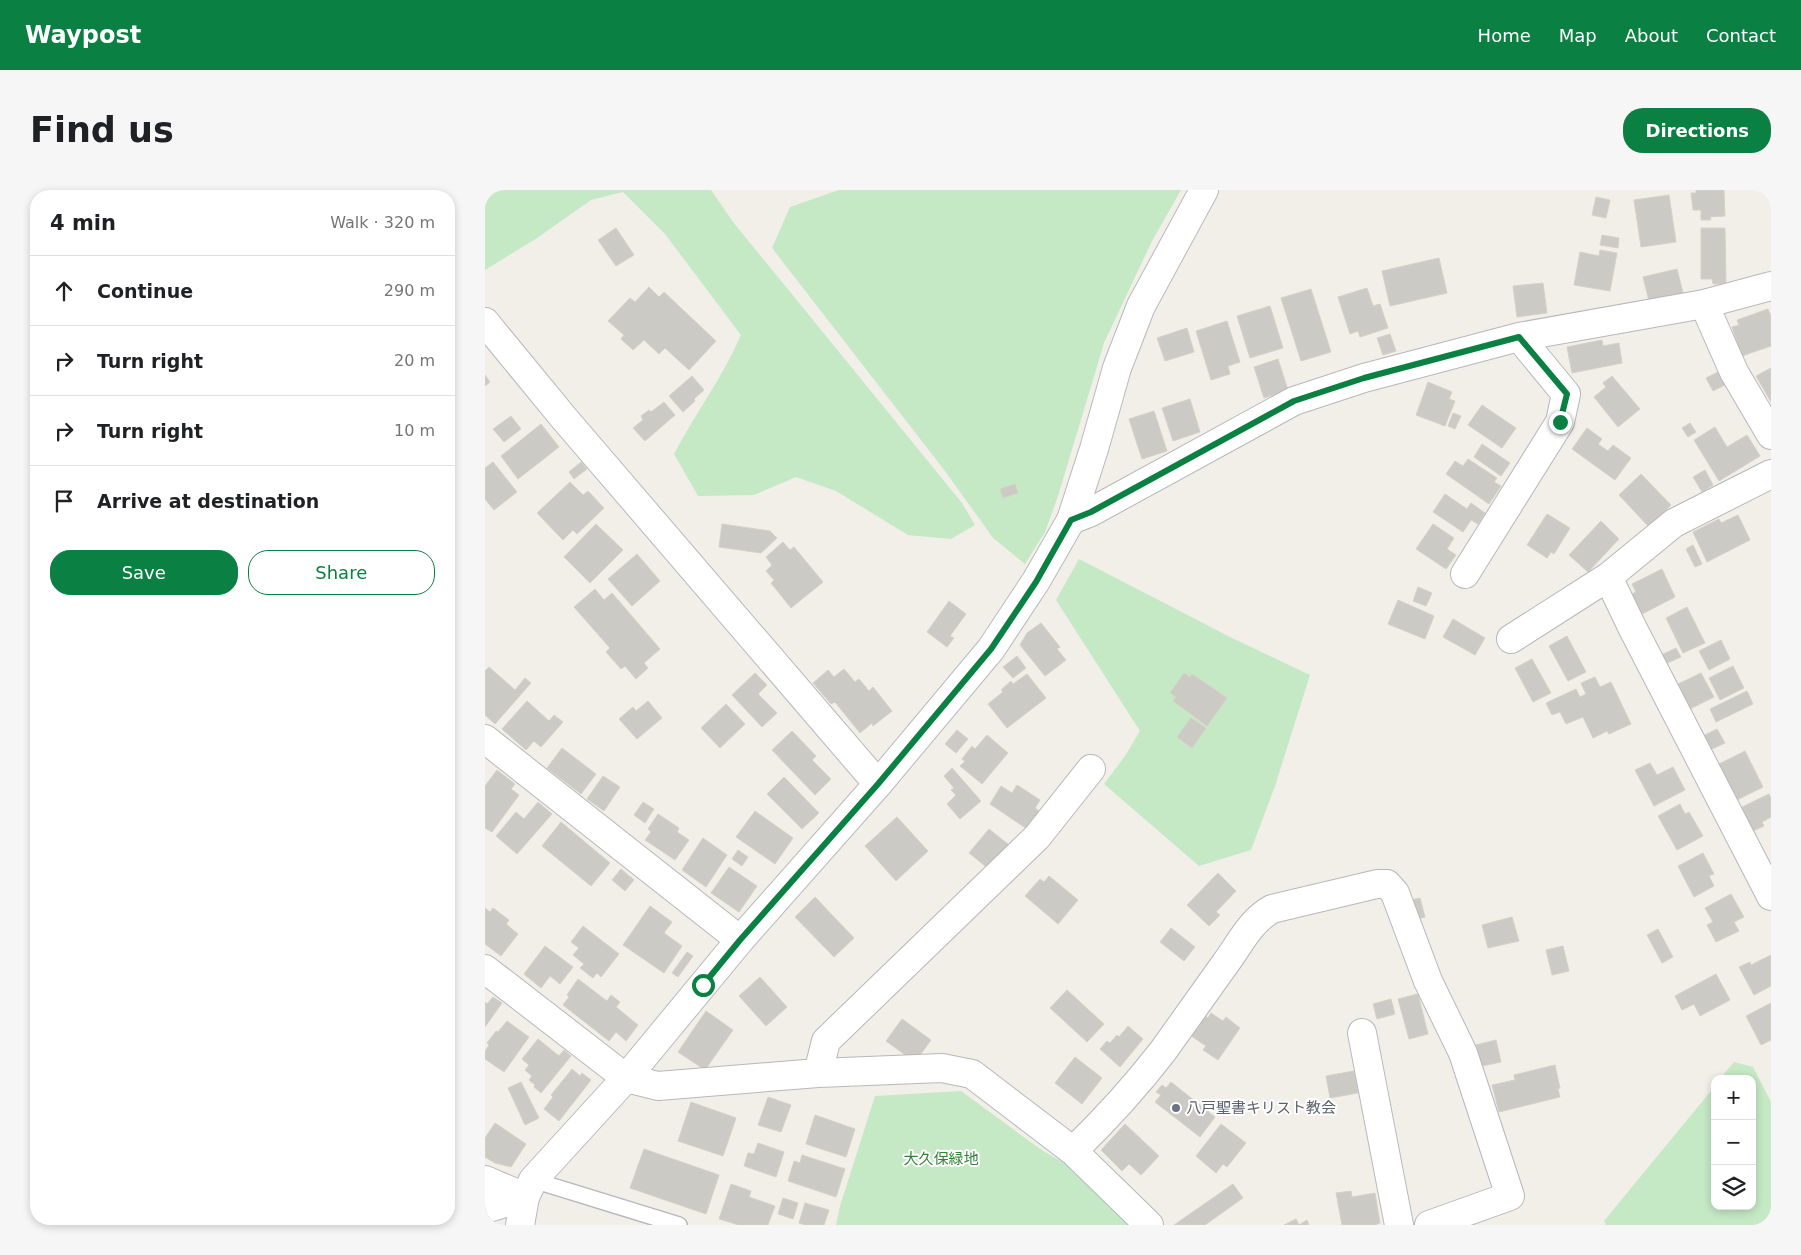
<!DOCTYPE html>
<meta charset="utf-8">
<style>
:root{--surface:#fff;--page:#f6f6f6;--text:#202124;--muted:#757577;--line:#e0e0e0;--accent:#0b8043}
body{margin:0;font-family:"DejaVu Sans","Noto Sans JP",sans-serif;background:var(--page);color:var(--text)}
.controls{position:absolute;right:15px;bottom:15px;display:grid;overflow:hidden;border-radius:10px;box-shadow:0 2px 8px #0003}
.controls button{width:45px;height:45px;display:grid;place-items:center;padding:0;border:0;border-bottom:1px solid var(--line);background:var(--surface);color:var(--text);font:25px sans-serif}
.stop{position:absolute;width:15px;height:15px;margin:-11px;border:4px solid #0b8043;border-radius:50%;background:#fff}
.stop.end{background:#0b8043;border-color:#fff;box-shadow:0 1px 5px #0008}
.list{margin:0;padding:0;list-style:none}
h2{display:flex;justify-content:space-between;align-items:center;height:65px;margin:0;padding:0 20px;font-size:21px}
h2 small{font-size:16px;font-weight:400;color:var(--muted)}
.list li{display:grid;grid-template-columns:32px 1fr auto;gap:15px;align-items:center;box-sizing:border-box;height:70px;padding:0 20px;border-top:1px solid var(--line)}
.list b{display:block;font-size:19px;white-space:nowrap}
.list em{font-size:16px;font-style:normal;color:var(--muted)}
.actions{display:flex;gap:10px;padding:15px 20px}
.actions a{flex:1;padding:11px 0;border:1px solid var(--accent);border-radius:20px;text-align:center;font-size:18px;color:var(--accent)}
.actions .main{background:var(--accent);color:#fff}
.icon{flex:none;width:28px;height:28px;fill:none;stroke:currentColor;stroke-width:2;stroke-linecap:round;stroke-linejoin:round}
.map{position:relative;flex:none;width:1286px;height:1035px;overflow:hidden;border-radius:20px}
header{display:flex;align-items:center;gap:30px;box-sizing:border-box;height:70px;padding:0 25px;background:var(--accent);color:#fff}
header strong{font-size:24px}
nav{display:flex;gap:28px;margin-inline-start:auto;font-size:18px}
.intro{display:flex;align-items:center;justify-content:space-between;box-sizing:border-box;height:120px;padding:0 30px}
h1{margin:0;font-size:35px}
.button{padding:12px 22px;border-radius:20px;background:var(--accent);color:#fff;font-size:18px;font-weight:700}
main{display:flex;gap:30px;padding:0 30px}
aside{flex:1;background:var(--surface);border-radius:20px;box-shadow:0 2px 8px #0003}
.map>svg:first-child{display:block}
.green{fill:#c5e8c5}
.building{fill:#cccac5;stroke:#d6d1c6}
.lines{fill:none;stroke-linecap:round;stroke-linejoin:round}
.lane-casing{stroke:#b5b8bc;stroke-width:18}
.street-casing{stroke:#b5b8bc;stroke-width:30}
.secondary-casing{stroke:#b6babf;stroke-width:30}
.lane{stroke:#fff;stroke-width:15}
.street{stroke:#fff;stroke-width:28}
.secondary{stroke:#fff;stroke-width:28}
.route{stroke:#0b8043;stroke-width:6}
.worship-dot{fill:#6b7280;stroke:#fff;stroke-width:2}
.labels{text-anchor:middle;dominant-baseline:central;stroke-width:4;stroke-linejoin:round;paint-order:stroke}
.worship-label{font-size:15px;fill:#5b616d;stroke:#fff;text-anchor:start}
.park-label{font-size:15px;fill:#348238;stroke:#fff}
</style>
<header>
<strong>Waypost</strong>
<nav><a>Home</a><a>Map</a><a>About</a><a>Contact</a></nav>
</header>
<div class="intro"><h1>Find us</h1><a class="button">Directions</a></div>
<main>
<aside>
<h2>4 min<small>Walk · 320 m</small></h2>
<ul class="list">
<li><svg class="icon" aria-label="ahead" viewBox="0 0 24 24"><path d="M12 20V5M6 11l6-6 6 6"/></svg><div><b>Continue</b></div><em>290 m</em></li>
<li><svg class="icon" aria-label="right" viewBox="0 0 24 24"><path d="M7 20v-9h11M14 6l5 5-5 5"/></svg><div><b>Turn right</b></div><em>20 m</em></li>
<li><svg class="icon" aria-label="right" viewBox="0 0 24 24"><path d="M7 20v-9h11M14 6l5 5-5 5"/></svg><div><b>Turn right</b></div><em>10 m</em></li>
<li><svg class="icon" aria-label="arrive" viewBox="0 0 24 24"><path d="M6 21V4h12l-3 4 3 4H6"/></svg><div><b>Arrive at destination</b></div></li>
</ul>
<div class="actions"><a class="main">Save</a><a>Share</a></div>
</aside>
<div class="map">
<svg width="1286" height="1035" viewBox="0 0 1286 1035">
<rect width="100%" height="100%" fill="#f1efe8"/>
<!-- green -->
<path class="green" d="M0 0H226L248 32 477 313 490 335 466 349 423 345 351 301 311 287 269 305 213 306 189 264C210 224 238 187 256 145L180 44 138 2 106 10 52 48 0 80Z
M354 0H696L667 51 619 153 573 306 560 342 540 374 508 348 460 281 287 58 305 17Z
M594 369 745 447 825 485 790 596 766 660 714 676 619 594 640 566 655 541 571 410Z
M1249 872 1268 877 1286 912V1035H1121L1119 1031 1230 896V1016H1267V889H1235Z
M476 901 555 959 597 983 643 1035H351L355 1016 390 906Z"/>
<!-- building -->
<path class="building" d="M1211 0H1239L1240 26 1225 27 1226 30H1216V20H1208L1206 3H1211Z
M1184 5 1191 52 1156 57 1149 10Z
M1111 7 1125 10 1121 28 1107 25Z
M131 38 149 65 131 76 113 50Z
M1216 38H1240L1241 94H1228L1227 89H1216Z
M1117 45 1134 48 1133 58 1115 55Z
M1115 60 1132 63 1125 101 1089 95 1095 62 1114 66Z
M954 68 962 103 905 116 897 81Z
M1192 79 1198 103 1164 111 1158 87Z
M1058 93 1062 123 1032 127 1028 96Z
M164 97 174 107 179 102 231 151 204 180 180 158 174 164 159 150 148 160 136 149 139 145 123 131 145 108 150 112Z
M882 98 888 116 895 114 903 138 875 147 873 141 865 144 853 107Z
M826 99 846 162 816 171 796 108Z
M785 116 798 158 765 168 752 126Z
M1283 119 1286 126V156L1257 166 1247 137 1254 135 1252 130Z
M742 131 755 172 743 176 745 184 726 190 711 141Z
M702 138 709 162 680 171 672 148Z
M905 144 911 161 898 165 892 148Z
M1117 150 1118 156 1134 153 1137 173 1087 183 1082 157Z
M793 169 803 200 779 208 769 177Z
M1286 178V212L1271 186Z
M1233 182 1240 195 1228 201 1221 188Z
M0 185 5 192 0 196Z
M207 186 219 200 209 209 210 211 198 222 184 206Z
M1127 186 1155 219 1133 237 1109 207 1121 197 1118 193Z
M943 192 967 202 964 209 970 211 960 236 931 225Z
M705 209 715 242 688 251 677 218Z
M179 212 190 225 160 251 148 238 158 230 156 226 164 220 166 222Z
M997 215 1031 238 1017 258 983 235Z
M669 221 682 261 657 269 644 229Z
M968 223 976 226 970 239 963 236Z
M26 226 36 239 19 252 8 239Z
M1205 233 1211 242 1203 247 1197 238Z
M56 234 74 257 33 289 16 266Z
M1230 237 1242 257 1262 245 1275 266 1234 291 1209 250Z
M1102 238 1117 249 1113 254 1123 261 1128 255 1146 268 1130 290 1087 259Z
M997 254 1025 273 1016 286 989 267Z
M983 269 1012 288 1009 292 1016 296 1004 314 961 284 970 271 978 276Z
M8 272 32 302 9 320 0 309V278Z
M96 272 102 279 89 289 84 282Z
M1220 280 1228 295 1217 302 1208 287Z
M1156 284 1186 315 1164 337 1134 305Z
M85 292 98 305 103 301 119 318 92 344 88 340 78 350 52 323Z
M530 294 533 303 518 308 515 299Z
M960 304 982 319 986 313 1000 323 993 334 986 330 978 342 948 322Z
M1062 324 1085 338 1069 364 1066 362 1062 368 1042 355Z
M1253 325 1265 350 1222 372 1208 342 1234 329 1236 333Z
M1116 331 1134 349 1103 382 1084 365Z
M111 334 138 360 105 393 79 367Z
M237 334 285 341 292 348 276 363 234 357Z
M948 334 969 348 962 359 971 365 961 379 931 359Z
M298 352 305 360 309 357 338 392 306 418 286 393 289 390 281 381 287 375 281 367Z
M1208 355 1217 374 1210 377 1201 359Z
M152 364 175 391 147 416 123 389Z
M1177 379 1190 407 1157 424 1147 404 1151 402 1147 394Z
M933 397 947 403 941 416 928 411Z
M110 399 119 410 127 403 175 459 159 473 163 478 151 489 140 476 136 479 121 462 125 458 89 417Z
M913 410 949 426 940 449 903 434Z
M464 411 481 424 465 446 469 448 462 457 442 442Z
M1202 417 1220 453 1198 463 1181 428Z
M968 429 1000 448 990 465 958 447Z
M556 433 575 457 572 459 581 470 560 486 535 455 542 443Z
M1082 446 1101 482 1083 491 1064 456Z
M1236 450 1245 469 1224 480 1214 461Z
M1191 458 1196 467 1180 474 1176 465Z
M532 466 541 478 528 488 518 477Z
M1047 469 1066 503 1048 512 1030 478Z
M1248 476 1259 498 1235 510 1224 488Z
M4 477 30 500 40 488 46 493 10 534 0 525V481Z
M359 479 370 492 374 489 384 501 388 497 407 521 388 536 387 533 375 543 350 512 346 514 328 493 343 480 349 487Z
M270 483 282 495 273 504 292 523 277 537 247 505Z
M699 483 705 487 707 484 742 508 722 536 688 511 691 507 685 503Z
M1216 483 1229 507 1205 519 1193 494Z
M542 484 561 508 522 538 503 514 518 502 516 500 526 491 528 494Z
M1110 487 1115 497 1126 492 1146 534 1124 544 1122 541 1108 548 1098 527 1081 534 1075 522 1067 525 1061 513 1091 499 1095 507 1101 504 1096 493Z
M1262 501 1268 514 1231 532 1225 519Z
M42 511 64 531 69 525 78 532 56 557 49 551 41 560 17 539Z
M163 511 177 528 152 549 134 529 148 517 151 521Z
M241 514 260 534 235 558 216 538Z
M706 528 721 538 707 558 692 547Z
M1232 539 1240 553 1225 560 1218 546Z
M472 540 483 549 471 563 460 554Z
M307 541 331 566 327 570 346 589 330 605 287 560Z
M502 545 523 563 497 594 475 576 480 571 477 569 487 556 490 559Z
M77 558 111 584 96 604 62 578Z
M1260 561 1278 597 1252 610 1234 574Z
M1165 573 1172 585 1188 577 1200 600 1169 616 1150 580Z
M467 578 496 611 475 629 462 614 471 605 466 600 469 598 459 586Z
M12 580 30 594 26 599 34 605 7 642 0 638V596Z
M118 586 135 597 119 621 102 609Z
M299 587 334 623 317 639 282 604Z
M532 595 555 610 550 618 554 621 542 639 505 614 516 596 527 603Z
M1284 604 1286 608V627L1277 632 1279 636 1268 641 1257 617Z
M53 612 67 624 32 664 11 646 31 622 39 629Z
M158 612 169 619 160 633 149 625Z
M1195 614 1200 624 1204 622 1218 646 1192 660 1173 626Z
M270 621 308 648 290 674 251 647Z
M173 624 194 638 192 642 204 650 190 670 160 650 166 642 163 639Z
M412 627 443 661 411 691 380 656Z
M76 632 125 673 106 696 57 656Z
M504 639 524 655 504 679 484 663Z
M218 648 242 665 221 697 197 680Z
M253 660 263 667 257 676 247 669Z
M1218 663 1229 684 1224 686 1229 696 1209 707 1193 676Z
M244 677 272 696 254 722 226 703Z
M136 679 149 690 140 701 127 690Z
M733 683 751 701 731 722 735 725 724 736 702 715Z
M564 686 593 710 573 734 540 706 555 689 559 692Z
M1246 704 1259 727 1249 732 1254 741 1231 752 1222 735 1228 732 1220 718Z
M330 707 369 748 349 767 310 727Z
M935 708 940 727 931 729 926 710Z
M165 716 187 732 179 743 197 756 179 783 138 755Z
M0 718 5 722 8 718 24 730 21 734 33 744 16 766 0 754Z
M1027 727 1034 751 1003 758 997 735Z
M98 736 134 764 116 787 112 783 108 788 95 778 99 774 88 765 94 758 86 752Z
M686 738 710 757 699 771 675 752Z
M1173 739 1188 767 1177 773 1162 745Z
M60 756 88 777 75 794 65 786 56 798 39 784Z
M1078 756 1084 781 1067 785 1061 760Z
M202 762 208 766 193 787 187 783Z
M1286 765V796L1269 805 1254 777 1265 772 1266 775Z
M1231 784 1245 810 1215 826 1209 814 1197 820 1190 806Z
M275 787 302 817 281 836 254 806Z
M93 789 122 811 126 805 135 812 131 817 153 835 141 851 131 842 124 851 78 815 84 807 82 805Z
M582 800 619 834 602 852 565 818Z
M933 804 943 844 924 849 913 809Z
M8 807 17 813 0 837V812L2 814Z
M906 809 910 824 892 829 888 814Z
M1286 813V850L1276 855 1261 826Z
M221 821 248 840 220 880 193 862Z
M716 823 723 828 726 823 738 831 741 827 755 838 733 870 718 860 721 856 702 843Z
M417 829 446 850 430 872 401 851Z
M22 831 44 847 19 882 0 869V861L4 855 2 853 11 841 13 842Z
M643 836 658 849 635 877 615 859 622 851 625 853 632 845 634 847Z
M53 849 74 866 79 860 86 866 56 903 49 897 50 895 44 890 47 886 40 880 44 875 37 869Z
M1011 850 1016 872 997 876 991 855Z
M590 867 617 888 597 914 570 893Z
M1070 875 1075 898 1073 899 1075 907 1014 922 1007 895 1030 890 1029 885Z
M87 879 95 886 97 883 106 890 74 931 59 919 68 907 66 905Z
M869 881 873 903 845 908 841 886Z
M36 892 54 928 40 935 23 898Z
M686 892 730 927 715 947 670 912 676 905 671 902 677 895 681 898Z
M283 907 306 915 296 942 273 935Z
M206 912 251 928 238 966 193 951Z
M330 925 370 939 361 967 321 954Z
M10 933 41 954 26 977 10 973 0 967V948Z
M640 934 674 966 656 985 644 974 637 981 616 960Z
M736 934 761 953 742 977 738 974 731 983 711 966Z
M273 953 299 962 291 987 259 976 263 963 269 964Z
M159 959 234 985 221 1024 145 998Z
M317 965 360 979 351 1007 303 991 309 971 315 973Z
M246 994 266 1001 264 1007 290 1016 283 1035H254L234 1029Z
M748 994 758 1008 720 1035H689Z
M866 1001 867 1007 890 1003 895 1033 890 1035H857L851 1003Z
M298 1008 313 1013 308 1029 293 1024Z
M320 1013 344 1020 339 1035H320L314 1033Z
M811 1029 814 1035 822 1030 824 1035H799Z"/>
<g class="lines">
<!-- lane casing -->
<g class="lane-casing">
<path id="lane" d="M48 990 194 1035"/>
</g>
<!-- street casing -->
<g class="street-casing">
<path id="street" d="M1219 114 1249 182 1286 245
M0 132 78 227 393 594
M1286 284 1189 333 1123 387 1147 437 1286 706
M586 330 606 322 809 211 879 188 1034 147 1219 114 1286 96
M980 384 1075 232 1081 204 1034 147
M1026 449 1123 387
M0 549 255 750
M0 779 141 888 173 896 333 883 457 878 487 884 588 961 664 1035
M877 843 914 1035
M333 883 341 851 552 647 606 579
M588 961C620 930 651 896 678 861 699 832 719 803 740 774 755 754 765 731 787 719L892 694H902L910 703 943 791 978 863 1025 1006 944 1035
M0 990 40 1007
M0 1019 40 1007"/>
</g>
<!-- secondary casing -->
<g class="secondary-casing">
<path id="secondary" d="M35 1035 40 1007 48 990 141 888 255 750 393 594 506 459 551 391 586 330 609 259 632 178 656 116 719 0"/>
</g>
<!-- lane -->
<use href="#lane" class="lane"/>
<!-- street -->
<use href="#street" class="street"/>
<!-- secondary -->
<use href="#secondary" class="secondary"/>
</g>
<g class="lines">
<!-- route -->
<path class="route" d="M218 795 255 750 393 594 506 459 551 392 586 330 606 322 809 211 879 188 1034 147 1082 204 1075 232"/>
</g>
<!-- markers -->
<circle class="worship-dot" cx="691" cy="918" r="5"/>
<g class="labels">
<!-- worship labels -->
<g class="worship-label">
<text x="701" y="918">八戸聖書キリスト教会</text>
</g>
<!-- park labels -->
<g class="park-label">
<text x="456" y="969">大久保緑地</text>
</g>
</g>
</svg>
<div class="controls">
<button>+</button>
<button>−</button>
<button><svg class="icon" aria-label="layers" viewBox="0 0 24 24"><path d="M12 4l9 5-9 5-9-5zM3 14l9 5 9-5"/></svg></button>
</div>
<div class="stop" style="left:218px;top:795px"></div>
<div class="stop end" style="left:1075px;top:232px"></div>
</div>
</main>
